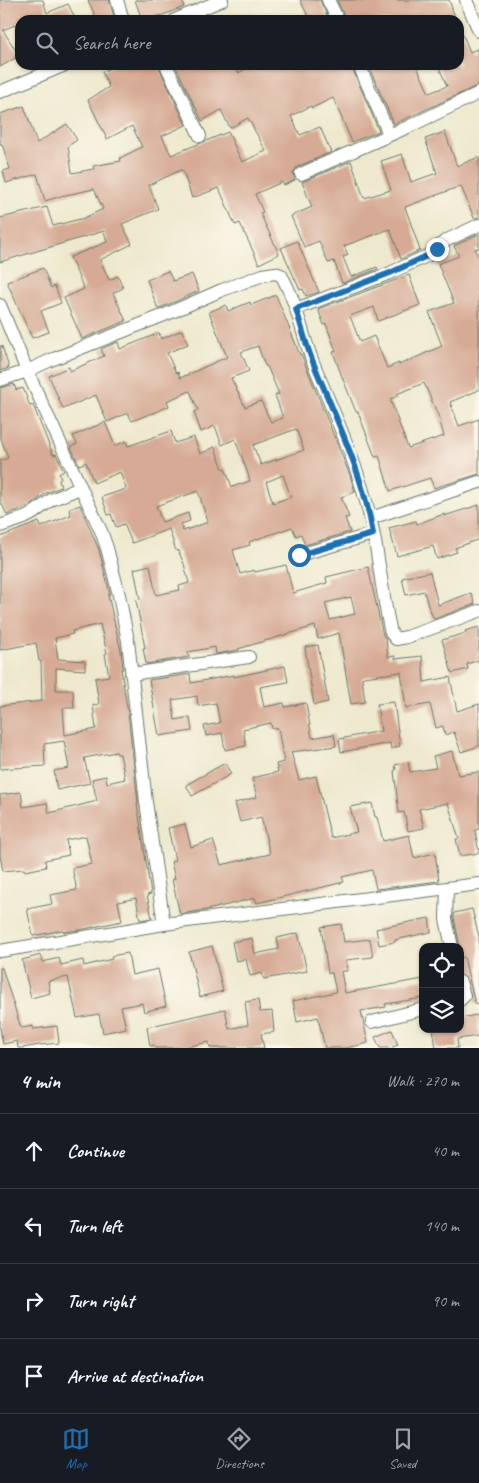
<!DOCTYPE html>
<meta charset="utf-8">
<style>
:root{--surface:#171b24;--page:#242831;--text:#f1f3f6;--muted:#9ea1a6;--line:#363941;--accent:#1f6fb2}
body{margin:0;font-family:Caveat,sans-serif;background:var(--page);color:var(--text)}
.controls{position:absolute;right:15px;bottom:15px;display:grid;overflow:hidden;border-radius:10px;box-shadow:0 1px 4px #0004}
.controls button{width:45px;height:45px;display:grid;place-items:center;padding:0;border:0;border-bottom:1px solid var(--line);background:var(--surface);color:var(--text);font:25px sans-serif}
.stop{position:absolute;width:15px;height:15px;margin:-11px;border:4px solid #1f6fb2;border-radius:50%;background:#fff}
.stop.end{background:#1f6fb2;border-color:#fff;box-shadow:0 1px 5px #0008}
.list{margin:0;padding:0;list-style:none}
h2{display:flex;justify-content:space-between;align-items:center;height:65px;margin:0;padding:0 20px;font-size:21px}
h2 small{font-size:16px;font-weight:400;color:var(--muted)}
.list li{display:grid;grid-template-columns:32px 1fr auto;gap:15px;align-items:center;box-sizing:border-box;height:75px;padding:0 20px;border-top:1px solid var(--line)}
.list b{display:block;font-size:19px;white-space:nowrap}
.list em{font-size:16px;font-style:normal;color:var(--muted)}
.icon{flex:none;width:28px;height:28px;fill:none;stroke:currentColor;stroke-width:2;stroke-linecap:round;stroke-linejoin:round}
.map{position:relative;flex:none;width:479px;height:1048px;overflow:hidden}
.search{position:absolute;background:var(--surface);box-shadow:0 1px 4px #0004;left:15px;right:15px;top:15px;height:55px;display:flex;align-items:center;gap:12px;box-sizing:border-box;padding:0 18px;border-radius:15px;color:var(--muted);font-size:19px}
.sheet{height:365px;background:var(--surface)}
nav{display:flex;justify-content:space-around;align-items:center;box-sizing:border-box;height:70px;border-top:1px solid var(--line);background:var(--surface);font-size:14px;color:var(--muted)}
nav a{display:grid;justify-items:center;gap:2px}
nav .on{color:var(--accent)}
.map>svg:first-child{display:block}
.building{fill:#d6aa94;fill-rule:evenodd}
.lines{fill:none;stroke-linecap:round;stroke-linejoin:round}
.street-casing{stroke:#67796a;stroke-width:14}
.street{stroke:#fff;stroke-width:12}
.route{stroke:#1f6fb2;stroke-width:6}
</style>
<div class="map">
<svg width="479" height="1048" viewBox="0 0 479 1048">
<rect width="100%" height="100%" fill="#fbf7ec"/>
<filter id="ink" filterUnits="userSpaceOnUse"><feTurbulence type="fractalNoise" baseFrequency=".02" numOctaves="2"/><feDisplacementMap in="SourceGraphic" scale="10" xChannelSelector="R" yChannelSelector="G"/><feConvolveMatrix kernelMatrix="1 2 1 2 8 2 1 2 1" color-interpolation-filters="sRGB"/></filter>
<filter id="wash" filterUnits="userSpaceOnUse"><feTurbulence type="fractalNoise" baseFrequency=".0096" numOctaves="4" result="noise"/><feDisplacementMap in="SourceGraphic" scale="20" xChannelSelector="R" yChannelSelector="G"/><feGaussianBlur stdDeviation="1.12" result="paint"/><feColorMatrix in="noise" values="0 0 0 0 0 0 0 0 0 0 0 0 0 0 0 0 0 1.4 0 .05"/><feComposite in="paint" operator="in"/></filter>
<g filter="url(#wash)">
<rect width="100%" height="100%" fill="#eee9ce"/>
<g id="blocks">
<!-- building -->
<path class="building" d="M0 0H43L47 13 68 4 76 20H20V23L3 30 19 56 0 67Z
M88 0H109L115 20H97Z
M135 0H182L184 7 163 15 142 20Z
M300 0H320L329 20H310Z
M337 0H449L456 20H346Z
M459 25 470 52 477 49 479 54V85L394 124 368 65H416L429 93 447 86 438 65H459Z
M116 65H158L186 125 162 136 171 155 228 132 242 162 266 151 248 118 230 128 221 110 202 121 175 65H234L238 73 254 65H351L379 131 352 142 333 98 312 108 311 106 291 116 300 135 320 127 331 152 297 167 293 173 295 180 284 185 282 182 255 194 263 212 260 213 279 254 259 264 240 223 235 225 219 188 192 198 183 171 181 170 149 185 158 209 122 224 132 244 100 260 109 280 118 276 123 288 113 293 126 321 82 339 64 298 84 289 70 257 107 242 104 231 0 262V218L47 207 53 226 84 218 103 209 94 189 61 196 45 201 37 174 6 183 3 171 10 169 2 144H0V114L24 106 37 143 67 124 77 140 68 146 72 173 94 169 93 166 121 161 120 158 142 147 132 126 107 139 88 100 109 87 102 72Z
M445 132 457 166 479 157V217L474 218 461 186 405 207 420 250 401 259 390 229 344 246 348 255 343 257 351 277 377 267 378 269 342 283 334 261 328 263 319 241 304 247 291 216 312 207 302 182 351 161 364 198 391 190 381 161 402 154 411 182 437 173 425 139Z
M479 234V248L475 249 479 258V390L450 402 459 426 479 419V474L434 488 430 478 390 491 379 456 375 457 358 412H356L341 374 333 352 336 351 326 324 324 325 318 309 409 275 420 305 378 321 374 307 350 316 360 342 374 336 387 368 399 363V365L442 346 429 312 454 303 438 264 459 256 454 246ZM424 383 441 422H440L444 436 408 448 390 399 398 396 397 394Z
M297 241 319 292 306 296 303 289 300 290 281 248Z
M43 268 51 288 55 286 61 303 41 311 49 332 32 338 7 282Z
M168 271 173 281 192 274 199 291 158 309 147 280Z
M276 295 300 355 301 354 351 478 355 492 341 497 349 517 345 518 350 532 305 545 301 534 296 536 292 527 249 542 250 545 233 550 240 574 254 570 255 572 286 565 293 593 327 583 326 577 368 567 383 635 386 640 388 657 395 656V659L422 656 424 682 450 677 457 711 479 704V746L461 752 454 732 445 735 443 726 436 728 430 704 406 708 401 672 364 677 362 678 365 702 351 704 339 633 318 639 315 626 238 649 239 650 216 654 215 647 188 652 189 657 146 664 143 648H145L136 600 140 599 134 569 150 565 156 595 180 590 179 586 189 583 184 564 178 550 176 551 169 529 132 543 124 524 116 527 111 514 108 515 102 497 126 489 120 472 94 483 86 462 79 465 71 447 77 444 73 436 105 422 115 446 126 441 128 446 171 431 175 443 194 437 200 454 215 447 223 469 225 468 232 487 250 481 247 471 235 439 222 445 215 426 201 432 194 412 198 410 190 391 167 401 169 406 152 414V413L132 421 128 413 107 422 96 395 63 409 49 376 69 367 70 371 104 356 101 349 118 342 120 349 159 333 161 339 182 330 188 344 167 353 176 373 178 372 180 378 227 357 209 312 226 305 228 311 250 302 251 305ZM258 346 265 366H267L279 394 275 395 283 418 271 422 261 401 245 407 231 378 249 371 241 352ZM296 429 304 450 261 465 253 445ZM283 475 291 497 273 503 266 482ZM198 491 208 522 183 531 181 524 190 521 188 513 162 522 156 506ZM351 597 355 614 330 620 325 603Z
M0 346H2L9 368 0 371Z
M14 384 16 390 23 388 30 406 33 405 53 455 56 454 64 471 59 474 61 479 59 480 61 487 46 493 32 504 7 515 0 500V461L8 458 0 436V388Z
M80 505 99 550 110 594 108 595 121 651 123 669 121 670 128 713 138 803H137L151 894 147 895 152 918 140 920 136 898 118 902 122 921 79 930 64 932 63 930 33 936 27 909 52 904 50 895 77 890 72 868 92 864 86 836 66 840 69 855 45 860 46 867 25 871 24 869 3 871 0 856V795L21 792 23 807 47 803 49 813 97 801 92 779 106 776 107 783 125 779 120 754H117L116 752 84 758 90 783 57 790 54 771 69 768 64 741 44 744 45 766 0 769V706L42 701 41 661H39L36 643 0 650V537L39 522 41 527 71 515 69 509ZM100 624 107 653 105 654 109 676 95 678 99 704 93 705 96 729 65 735 63 708H74L73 690H56V668L85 670V661L58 659 55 638 73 634 72 631Z
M479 505V539L455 548 457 552 437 559 433 546 397 556 389 528 416 521 417 524 444 514V516Z
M430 572 438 605 471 593 475 604 434 619 428 606 424 591 406 595 402 578Z
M479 627V660L467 664 468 669 452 673 442 640 466 633 465 631Z
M318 645 328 702 314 705 305 647Z
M285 666 288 682 260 687 264 707 284 703 285 707 306 703 312 738 334 734 336 746 291 752 299 780 316 776 331 838 357 832 350 807 372 803 375 817H377L383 841 409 835 414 858 435 853 439 881 376 889 372 870 342 877 344 882 257 903 255 898 207 910 180 914 172 880 175 879 171 862 175 860 168 828 185 824 191 847 213 840 221 865 270 854 261 817 240 822 235 803 257 797 252 778 278 772 276 764 284 762 278 728 272 729 271 723 243 729 246 746 225 750 222 733 206 736 204 726 220 723 216 703 198 706 197 696 172 700 175 720 190 717 192 731 159 736 149 680 190 674 191 683 234 675V677Z
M394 702 400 746 391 749 390 743 341 752 339 739 381 731 377 704Z
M452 751 458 775 479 772V829L475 830 479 853 460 856 456 839H459L448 803 419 809 424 828 408 831 404 812 399 813 394 771 396 770 395 765 408 762 410 772 436 768 433 756Z
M225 763 231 774 192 796 186 785Z
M472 909 479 937V1003L475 1004 464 957 460 958V947L454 918V913Z
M429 918 431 932 395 940V942L379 945 376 929Z
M341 924 344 942 370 939 373 957 346 960 347 971H341L345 993 423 979V998L385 1004 386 1007 361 1011 368 1043 346 1048H325L318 1017 297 1022 293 1001 336 992 332 973H328L321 927Z
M298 933 307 971 264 979 262 973 250 976 246 959 236 961 232 942 252 938 255 954 279 949 277 938Z
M212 946 223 991 200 997 189 952Z
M128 953 132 975 158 969 166 1006 144 1012 142 1003 121 1007 126 1028 103 1033 99 1014 77 1018 68 977 48 981 50 993 31 998 22 960 41 955 43 962 59 958 61 965 83 960 84 966 112 959 111 956Z
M0 968H2L21 1028 33 1026V1029L57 1026 59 1043 39 1045 23 1048H18L17 1041 3 1044 0 1028Z
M258 1000 260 1012 272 1011 274 1032 261 1034 264 1048H210L209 1042 181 1048H155L154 1045 150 1046 147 1027 225 1009 229 1029 248 1025 245 1002Z
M477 1015 479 1036 457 1039 458 1048H436L433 1029H460V1018Z
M392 1030 398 1045 390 1048H380L375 1037Z"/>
</g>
</g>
<g filter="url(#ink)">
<use href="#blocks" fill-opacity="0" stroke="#67796a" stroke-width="1"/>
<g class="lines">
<!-- street casing -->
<g class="street-casing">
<path id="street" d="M117 0 123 20
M328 0 338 20
M466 0 479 31
M175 20 222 0
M166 65 200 136
M359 65 389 134
M0 92 65 65
M301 174 410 126 479 93
M0 305 27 371 101 531 107 548 119 595 128 641 146 802 164 924
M296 309 390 273 429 255 445 241 479 225
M0 380 27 371 51 360 167 314 222 290 263 275 275 273 281 275C296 300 301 330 311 357 332 410 357 461 370 517 379 555 382 595 391 633L396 639 407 637 479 611
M371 518 479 482
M0 526 24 518 32 514 51 500 80 488
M299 555 373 534
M131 674 249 657
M447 888 446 919 452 947
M0 951 164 924 479 884
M460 982 464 996 460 1000
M372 1022 423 1009"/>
</g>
<!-- street -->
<use href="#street" class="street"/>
</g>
</g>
<g class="lines" filter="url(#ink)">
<!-- route -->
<path class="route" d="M299 555 373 534C363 472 334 415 311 357 305 341 301 325 296 309L390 273 429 255 437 249"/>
</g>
</svg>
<div class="controls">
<button><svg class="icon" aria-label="locate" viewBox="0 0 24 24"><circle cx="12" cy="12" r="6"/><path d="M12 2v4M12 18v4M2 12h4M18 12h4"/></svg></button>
<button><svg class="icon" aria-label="layers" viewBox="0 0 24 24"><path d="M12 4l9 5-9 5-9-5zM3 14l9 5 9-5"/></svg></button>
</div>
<div class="stop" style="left:299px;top:555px"></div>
<div class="stop end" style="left:437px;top:249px"></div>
<div class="search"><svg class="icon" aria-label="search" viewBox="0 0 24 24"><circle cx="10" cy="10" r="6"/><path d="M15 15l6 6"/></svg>Search here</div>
</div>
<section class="sheet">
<h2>4 min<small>Walk · 270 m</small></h2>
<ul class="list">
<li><svg class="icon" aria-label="ahead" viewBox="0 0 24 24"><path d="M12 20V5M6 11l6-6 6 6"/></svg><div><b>Continue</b></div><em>40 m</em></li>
<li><svg class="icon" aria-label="left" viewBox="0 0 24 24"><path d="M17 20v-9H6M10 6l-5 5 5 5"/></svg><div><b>Turn left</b></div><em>140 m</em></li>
<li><svg class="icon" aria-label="right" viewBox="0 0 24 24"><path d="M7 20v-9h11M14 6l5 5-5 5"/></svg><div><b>Turn right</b></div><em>90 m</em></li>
<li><svg class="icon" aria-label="arrive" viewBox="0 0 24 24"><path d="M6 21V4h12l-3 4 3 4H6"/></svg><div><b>Arrive at destination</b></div></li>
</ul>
</section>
<nav>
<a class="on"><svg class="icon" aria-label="map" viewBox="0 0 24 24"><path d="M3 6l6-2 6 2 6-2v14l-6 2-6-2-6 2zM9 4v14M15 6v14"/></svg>Map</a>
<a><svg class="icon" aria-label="directions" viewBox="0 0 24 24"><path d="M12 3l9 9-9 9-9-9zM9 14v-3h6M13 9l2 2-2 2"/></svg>Directions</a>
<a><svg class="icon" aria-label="saved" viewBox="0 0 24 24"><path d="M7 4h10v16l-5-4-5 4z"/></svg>Saved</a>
</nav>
